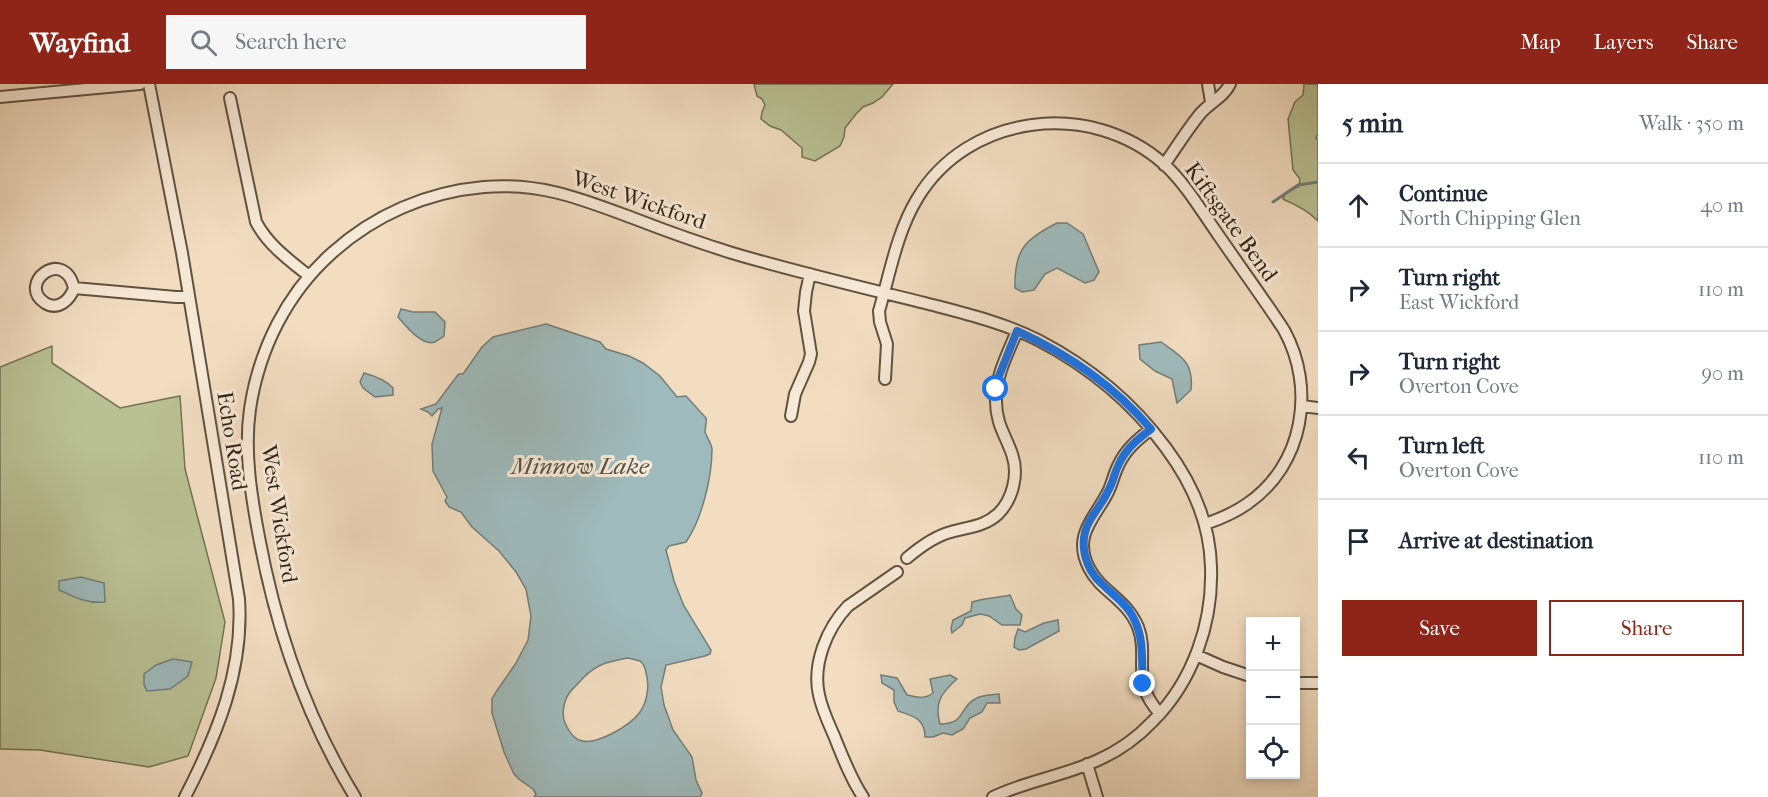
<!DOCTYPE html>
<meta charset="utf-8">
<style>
:root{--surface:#fff;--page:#f6f6f7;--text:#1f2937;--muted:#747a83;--line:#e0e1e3;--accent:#8f2418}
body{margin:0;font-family:"IM FELL French Canon",serif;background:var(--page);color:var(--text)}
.controls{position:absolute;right:18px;bottom:18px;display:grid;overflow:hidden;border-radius:0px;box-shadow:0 3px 9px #0003}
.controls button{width:54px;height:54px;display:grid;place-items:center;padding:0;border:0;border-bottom:2px solid var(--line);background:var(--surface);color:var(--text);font:30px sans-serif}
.stop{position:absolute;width:18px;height:18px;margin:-14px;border:4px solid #1a73e8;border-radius:50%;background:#fff}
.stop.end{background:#1a73e8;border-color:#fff;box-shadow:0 2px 6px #0008}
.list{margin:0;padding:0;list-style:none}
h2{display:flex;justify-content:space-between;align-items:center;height:78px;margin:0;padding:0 24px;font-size:26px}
h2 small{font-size:20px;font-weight:400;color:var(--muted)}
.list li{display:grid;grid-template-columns:39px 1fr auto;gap:18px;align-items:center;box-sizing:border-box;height:84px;padding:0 24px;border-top:2px solid var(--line)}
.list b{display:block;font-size:22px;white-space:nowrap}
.list p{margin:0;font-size:20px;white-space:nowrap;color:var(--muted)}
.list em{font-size:20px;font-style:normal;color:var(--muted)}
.actions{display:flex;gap:12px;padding:18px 24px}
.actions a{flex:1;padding:14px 0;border:2px solid var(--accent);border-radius:0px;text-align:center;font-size:21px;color:var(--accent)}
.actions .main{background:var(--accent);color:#fff}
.icon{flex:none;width:33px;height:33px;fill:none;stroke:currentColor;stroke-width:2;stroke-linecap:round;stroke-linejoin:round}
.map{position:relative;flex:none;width:1318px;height:713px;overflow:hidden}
header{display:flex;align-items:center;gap:36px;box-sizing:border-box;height:84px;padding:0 30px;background:var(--accent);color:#fff}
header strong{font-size:28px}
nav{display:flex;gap:33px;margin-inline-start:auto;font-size:21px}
.search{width:420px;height:54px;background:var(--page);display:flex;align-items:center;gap:15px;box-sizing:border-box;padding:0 21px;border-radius:0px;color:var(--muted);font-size:22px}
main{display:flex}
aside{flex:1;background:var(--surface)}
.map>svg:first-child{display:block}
.green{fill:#b9c194;stroke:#757254;stroke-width:1.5}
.water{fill:#9fbabc;stroke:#737e79;stroke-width:1.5;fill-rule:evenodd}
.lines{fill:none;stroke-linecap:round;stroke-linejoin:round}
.stream{stroke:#737e79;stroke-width:3}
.street-casing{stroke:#615240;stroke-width:14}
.street{stroke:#f7e9d7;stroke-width:10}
.route{stroke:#1a73e8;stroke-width:8}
.labels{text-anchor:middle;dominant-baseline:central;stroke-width:6;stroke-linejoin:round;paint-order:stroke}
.street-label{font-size:22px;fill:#312415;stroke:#f7e9d7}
.water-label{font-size:24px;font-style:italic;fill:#525147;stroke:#f7e9d7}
</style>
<header>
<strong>Wayfind</strong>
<div class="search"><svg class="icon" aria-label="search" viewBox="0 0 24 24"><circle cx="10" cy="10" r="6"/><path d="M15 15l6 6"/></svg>Search here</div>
<nav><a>Map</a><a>Layers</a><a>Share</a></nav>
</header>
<main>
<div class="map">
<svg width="1318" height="713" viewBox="0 0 1318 713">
<rect width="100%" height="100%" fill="#f2ddc1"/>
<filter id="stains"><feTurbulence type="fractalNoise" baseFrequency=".00333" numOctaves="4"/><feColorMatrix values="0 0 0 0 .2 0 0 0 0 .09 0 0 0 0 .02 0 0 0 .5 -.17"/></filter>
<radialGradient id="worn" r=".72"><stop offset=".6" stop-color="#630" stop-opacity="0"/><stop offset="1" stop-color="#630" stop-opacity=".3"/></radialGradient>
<!-- green -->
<path class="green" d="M754 0H893L882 13 873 19 863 23 856 30 845 44 844 53 840 62 815 77 802 73V64L781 46 770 42 761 35 762 28 765 21 762 15 757 12Z
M1304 0H1318V50L1316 54 1318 56V137C1306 125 1297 122 1283 115L1285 110 1299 102 1300 95 1293 86 1288 35 1295 18 1303 11Z
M52 262V279L120 324 180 312 185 385 225 538 216 594 188 672 149 683 40 666 0 665V283Z"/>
<!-- water -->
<path class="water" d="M1057 139H1067L1083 150 1099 188 1094 196 1085 199 1057 184 1045 190 1034 206 1022 208 1015 204C1014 166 1025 155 1057 139Z
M401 225 413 228H435L445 238 444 252C441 254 438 256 435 258 422 263 405 241 398 233Z
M546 240 600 258 606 265 629 272 643 279 660 292 677 313 686 312 706 334C707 339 705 343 705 348 707 354 711 358 712 365 712 393 702 435 686 458L669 462 666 466 674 497 684 522 711 566 710 570 705 572 666 581 661 603 664 621 673 646 692 673 696 696 702 709 700 713H534L536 710 533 705 520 696 514 690 504 668 492 629V615L496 608 516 579 528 556 531 532 526 505 516 488 499 467 472 443 461 428 449 423 445 417 447 413 433 387 432 360 442 324 438 325 432 332 428 328 421 325 436 320 457 292 459 290H463L482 263 493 253ZM628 574 640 577C646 582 645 586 647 593 649 604 647 618 640 628 631 641 595 663 579 656 572 653 568 646 565 639 561 629 564 616 570 608 574 603 579 599 583 594 598 579 608 578 628 574Z
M1161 258C1181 272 1194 278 1191 306L1177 319 1172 295 1155 287 1140 275 1139 261Z
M364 289C375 292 386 296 393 304V311L375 313 363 304 360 298Z
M81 493 104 499 105 518C88 520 74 513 59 506V497Z
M1010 511 1016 525 1022 531 1020 541H1002L989 532 980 530 965 534 962 541 952 549 951 544 953 536 971 527 972 518C984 514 997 514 1010 511Z
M1058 536 1059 547 1026 565 1019 566 1014 563 1015 554 1018 545 1025 548 1044 539Z
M173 575 192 578 188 592 170 605 147 607 144 601V590L156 581Z
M881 591 897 594 907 611C917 613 924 616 933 609L930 595 950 591 957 595C941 609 934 619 940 640 966 640 958 625 975 615 981 611 992 611 999 610L1000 619H987L982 628 970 634 963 645 952 651 943 649 933 653H925C925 635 914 632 898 627L894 618V606L882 599Z"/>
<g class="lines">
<!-- stream -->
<path class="stream" d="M1273 118 1298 101 1318 98"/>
<!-- street casing -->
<g class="street-casing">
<path id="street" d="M149 0 182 169 239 515C244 586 217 651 185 713
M1208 0 1211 18
M0 13 140 0
M230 14 256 138C268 161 289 176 309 192
M1164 81C1176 64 1187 46 1200 30 1209 19 1224 13 1230 0
M74 204C70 216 58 227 45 219 16 200 64 162 74 204L176 213H189
M885 295 887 260 880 238 879 227C890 189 897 148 917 115 968 29 1091 15 1164 80 1186 100 1202 128 1219 152 1241 184 1263 214 1284 246 1316 304 1304 381 1247 420 1234 429 1220 435 1205 440
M1302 322 1318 324
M791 332 795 310 809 278 811 270 804 227 806 208 810 190
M1151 345C1137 356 1125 366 1118 382 1114 390 1112 400 1108 408 1095 434 1072 451 1089 484 1101 508 1126 514 1138 543 1146 563 1139 583 1144 603 1147 613 1153 622 1160 630
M907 474C920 463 935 452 951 448 967 443 984 443 998 430 1013 415 1019 390 1012 370 1005 350 996 340 996 317 995 293 1008 269 1017 247
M1196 571 1223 583 1250 592
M1296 599H1318
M1087 680 1097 713
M355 713C306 633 276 545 259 453 251 411 244 367 250 325 259 265 287 209 332 169 374 131 427 108 484 103 543 98 584 116 638 136 669 148 700 159 732 169 796 188 860 203 925 219 963 229 1002 238 1038 256 1088 282 1133 319 1166 364 1192 399 1210 439 1211 483 1213 539 1193 597 1153 637 1138 653 1117 668 1096 677 1063 692 1026 697 993 713
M863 713C851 695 843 674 835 654 829 640 822 626 819 611 812 580 827 544 848 522L897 488"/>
</g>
<!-- street -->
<use href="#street" class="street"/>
</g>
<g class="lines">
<!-- route -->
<path class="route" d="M996 305 999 292 1017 247C1068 270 1114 302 1151 345 1138 355 1125 365 1118 382 1114 390 1113 399 1108 407 1103 418 1095 427 1089 438 1078 459 1085 485 1102 500 1113 511 1126 519 1133 533 1145 555 1141 577 1143 600"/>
</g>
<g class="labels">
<!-- street labels -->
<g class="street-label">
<text transform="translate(639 116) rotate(19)">West Wickford</text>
<text transform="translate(1231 138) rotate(54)">Kiftsgate Bend</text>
<text transform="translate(232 357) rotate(81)">Echo Road</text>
<text transform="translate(279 430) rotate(81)">West Wickford</text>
</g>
<!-- water labels -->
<g class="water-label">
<text x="580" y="382">Minnow Lake</text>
</g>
</g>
<rect width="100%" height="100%" filter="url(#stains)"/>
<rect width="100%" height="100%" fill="url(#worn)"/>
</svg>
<div class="controls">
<button>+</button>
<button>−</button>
<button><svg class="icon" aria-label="locate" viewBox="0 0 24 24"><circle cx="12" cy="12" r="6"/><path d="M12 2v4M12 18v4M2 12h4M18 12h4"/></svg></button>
</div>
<div class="stop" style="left:996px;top:305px"></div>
<div class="stop end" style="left:1143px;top:600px"></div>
</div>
<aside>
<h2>5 min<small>Walk · 350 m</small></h2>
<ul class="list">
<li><svg class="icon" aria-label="ahead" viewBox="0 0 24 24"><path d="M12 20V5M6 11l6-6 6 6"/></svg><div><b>Continue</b><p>North Chipping Glen</p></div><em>40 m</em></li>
<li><svg class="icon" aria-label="right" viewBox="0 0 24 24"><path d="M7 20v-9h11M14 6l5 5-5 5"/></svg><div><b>Turn right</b><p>East Wickford</p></div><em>110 m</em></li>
<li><svg class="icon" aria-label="right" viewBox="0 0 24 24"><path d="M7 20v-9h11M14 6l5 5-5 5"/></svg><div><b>Turn right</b><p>Overton Cove</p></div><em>90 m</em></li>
<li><svg class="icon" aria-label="left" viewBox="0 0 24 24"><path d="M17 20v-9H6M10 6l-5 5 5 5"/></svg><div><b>Turn left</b><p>Overton Cove</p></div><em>110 m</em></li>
<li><svg class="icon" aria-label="arrive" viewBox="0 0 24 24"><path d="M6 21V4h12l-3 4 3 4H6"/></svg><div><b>Arrive at destination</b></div></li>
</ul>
<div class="actions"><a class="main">Save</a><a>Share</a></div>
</aside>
</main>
